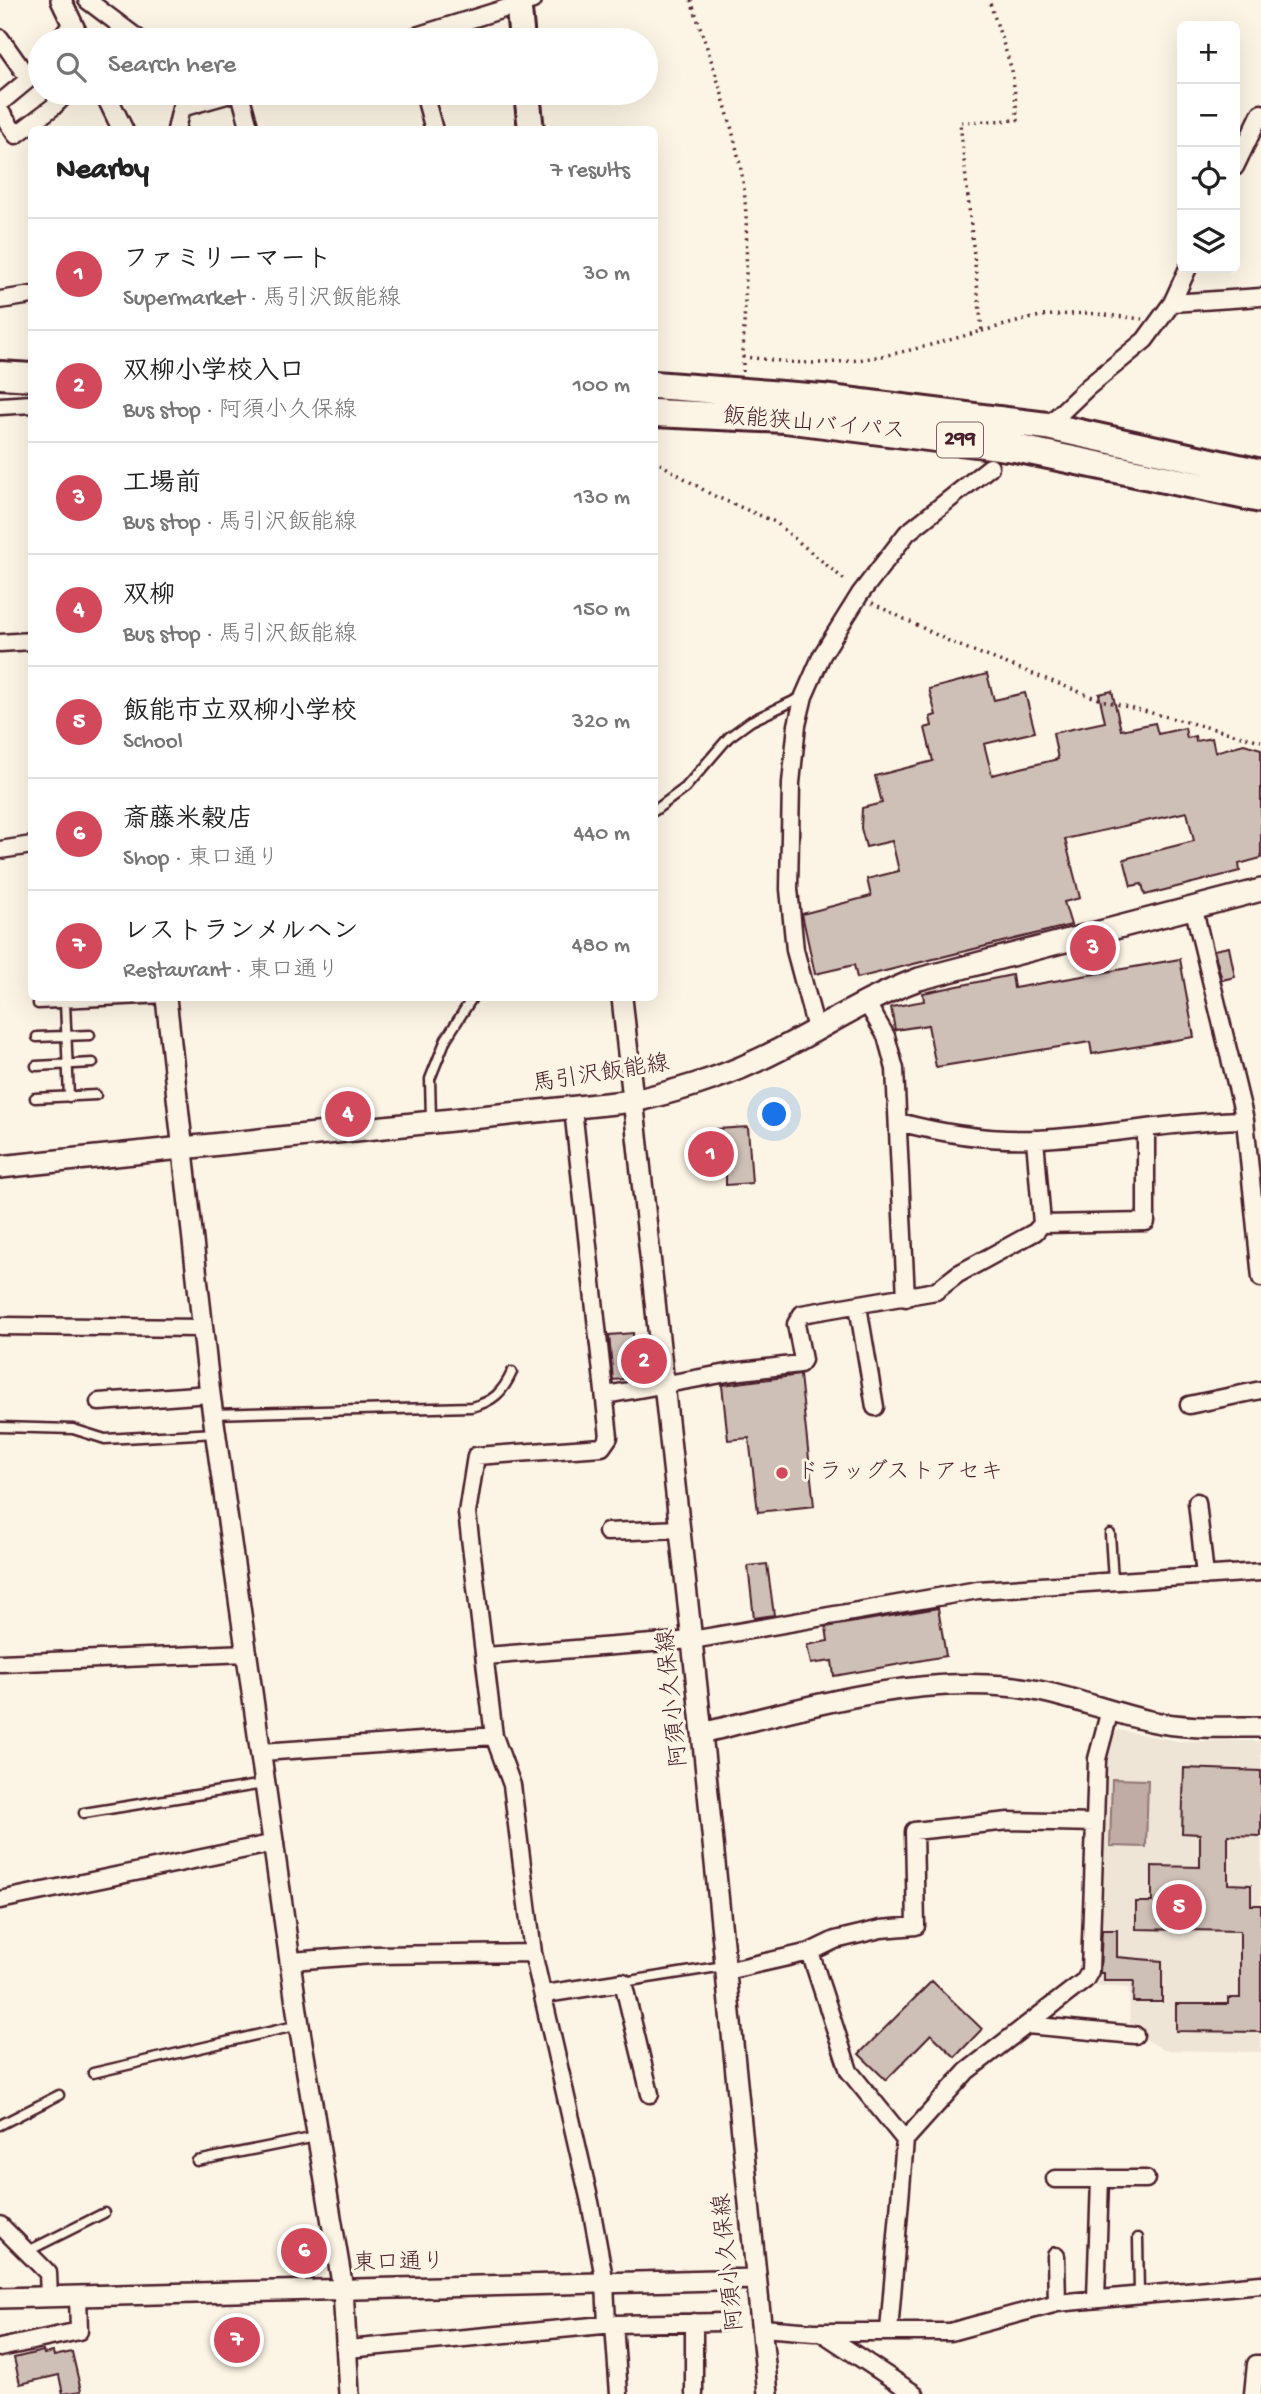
<!DOCTYPE html>
<meta charset="utf-8">
<style>
:root{--surface:#fff;--page:#f2f2f2;--text:#222;--muted:#767676;--line:#e0e0e0;--accent:#d1495b}
body{margin:0;font-family:"Gochi Hand","Klee One",sans-serif;background:var(--page);color:var(--text)}
.controls{position:absolute;right:21px;top:21px;display:grid;overflow:hidden;border-radius:10px;box-shadow:0 7px 28px #0002}
.controls button{width:63px;height:63px;display:grid;place-items:center;padding:0;border:0;border-bottom:2px solid var(--line);background:var(--surface);color:var(--text);font:35px sans-serif}
.you{position:absolute;left:775px;top:1115px;width:24px;height:24px;margin:-18px;border:5px solid #fff;border-radius:50%;background:#1a73e8;box-shadow:0 0 0 10px #1a73e833}
.badge{display:grid;place-items:center;width:46px;height:46px;border-radius:50%;background:var(--accent);color:#fff;font-size:23px;font-weight:700}
.pin{position:absolute;translate:-50% -50%;border:4px solid #fff;box-shadow:0 2px 7px #0006}
.list{margin:0;padding:0;list-style:none}
h2{display:flex;justify-content:space-between;align-items:center;height:91px;margin:0;padding:0 28px;font-size:30px}
h2 small{font-size:23px;font-weight:400;color:var(--muted)}
.list li{display:grid;grid-template-columns:46px 1fr auto;gap:21px;align-items:center;box-sizing:border-box;height:112px;padding:0 28px;border-top:2px solid var(--line)}
.list b{display:block;font-size:26px;white-space:nowrap}
.list p{margin:0;font-size:23px;white-space:nowrap;color:var(--muted)}
.list em{font-size:23px;font-style:normal;color:var(--muted)}
.icon{flex:none;width:38px;height:38px;fill:none;stroke:currentColor;stroke-width:2;stroke-linecap:round;stroke-linejoin:round}
.map{position:relative;flex:none;width:1261px;height:2394px;overflow:hidden}
.search{position:absolute;background:var(--surface);box-shadow:0 7px 28px #0002;left:28px;top:28px;width:630px;height:77px;display:flex;align-items:center;gap:18px;box-sizing:border-box;padding:0 24px;border-radius:38px;color:var(--muted);font-size:26px}
.panel{position:absolute;background:var(--surface);box-shadow:0 7px 28px #0002;left:28px;top:126px;width:630px;height:875px;border-radius:10px}
.map>svg:first-child{display:block}
.built{fill:#eee5d7}
.water{fill:#c0aca5;stroke:#917474;stroke-width:2}
.building{fill:#cfc0b7;stroke:#4a1f2b;stroke-width:2}
.lines{fill:none;stroke-linecap:round;stroke-linejoin:round}
.service-casing{stroke:#4a1f2b;stroke-width:13}
.minor-casing{stroke:#4a1f2b;stroke-width:21}
.tertiary-casing{stroke:#4a1f2b;stroke-width:24}
.secondary-casing{stroke:#4a1f2b;stroke-width:26}
.primary-casing{stroke:#4a1f2b;stroke-width:30}
.trunk-casing{stroke:#4a1f2b;stroke-width:32}
.path{stroke:#4a1f2b;stroke-width:3.5;stroke-dasharray:2 5;stroke-linecap:butt}
.service{stroke:#fcf5e5;stroke-width:8}
.minor{stroke:#fcf5e5;stroke-width:16}
.tertiary{stroke:#fcf5e5;stroke-width:19}
.secondary{stroke:#fcf5e5;stroke-width:21}
.primary{stroke:#fcf5e5;stroke-width:24}
.trunk{stroke:#fcf5e5;stroke-width:26}
.poi-dot{fill:#d1495b;stroke:#fcf5e5;stroke-width:2.5}
.labels{text-anchor:middle;dominant-baseline:central;stroke-width:6;stroke-linejoin:round;paint-order:stroke}
.shield{fill:#fcf5e5;stroke:#7f5f63;stroke-width:2}
.shield-label{font-size:21px;font-weight:bold;fill:#4a1f2b}
.street-label{font-size:23px;fill:#4a1f2b;stroke:#fcf5e5}
.poi-label{font-size:23px;fill:#4a1f2b;stroke:#fcf5e5;text-anchor:start}
</style>
<div class="map">
<svg width="1261" height="2394" viewBox="0 0 1261 2394">
<rect width="100%" height="100%" fill="#fcf5e5"/>
<filter id="ink" filterUnits="userSpaceOnUse"><feTurbulence type="fractalNoise" baseFrequency=".0143" numOctaves="2"/><feDisplacementMap in="SourceGraphic" scale="14" xChannelSelector="R" yChannelSelector="G"/><feConvolveMatrix kernelMatrix="1 2 1 2 8 2 1 2 1" color-interpolation-filters="sRGB"/></filter>
<g filter="url(#ink)">
<!-- built -->
<path class="built" d="M1118 1730 1178 1741H1261V2052L1164 2050 1130 2030 1129 1988 1095 1986 1103 1759 1111 1733Z"/>
<!-- water -->
<path class="water" d="M1112 1779 1148 1780 1146 1847 1110 1846Z"/>
<!-- building -->
<path class="building" d="M987 674 994 700 1025 693 1035 732 984 744 992 775 1058 759 1053 733 1105 722 1099 694 1112 691 1121 730 1155 723 1158 734 1185 728 1187 738 1195 736 1196 741 1212 738 1215 752 1244 744 1261 749V858L1239 864 1240 871 1145 895 1142 884 1131 886 1124 859 1194 841 1187 812 1065 839 1080 898 1064 902 1071 925 857 978 854 965 815 974 802 914 871 896 867 879 899 871 892 841 866 847 861 828 862 808 882 803 875 776 933 761 925 728 932 726 930 717 936 715 929 689Z
M1229 947 1235 977 1222 980 1214 950Z
M1180 959 1194 1037 1092 1054 1090 1042 936 1067 928 1025 895 1030 891 1007 924 1001 923 993 1012 975 1014 988Z
M748 1127 752 1183 726 1185V1171L720 1172 717 1129Z
M633 1333 636 1378 613 1380 609 1335Z
M800 1375 814 1506 758 1512 749 1438 728 1440 722 1385Z
M767 1564 774 1615 754 1618 748 1566Z
M938 1608 946 1656 834 1676 832 1661 811 1664 807 1645 828 1641 826 1627Z
M1184 1768 1261 1771V1836L1228 1835V1884L1251 1885V1905H1261V2032L1176 2031V2004H1228V1998H1240V1931L1136 1929V1902H1152V1866L1200 1867V1834L1182 1833Z
M1102 1930H1117V1957L1162 1961V2002H1133L1134 1981H1104V1973H1100Z
M932 1981 982 2029 955 2057 931 2034 886 2080 859 2054Z
M43 2351 44 2354 53 2352 54 2356 72 2352 81 2391 63 2394 59 2375 20 2384 14 2358Z"/>
<g class="lines">
<!-- service casing -->
<g class="service-casing">
<path id="service" d="M654 811 685 788 729 737 751 721 802 697
M65 1003 69 1097
M38 1004 166 998
M37 1037 90 1035
M36 1066 93 1063
M35 1098 96 1095
M431 1119 430 1079 446 1039 472 998
M213 1414 471 1407C493 1402 503 1392 512 1372
M0 1427 73 1429 105 1439 216 1433
M1110 1534 1113 1580
M84 1813 264 1784
M623 1982 724 1966
M93 2073 299 2025
M0 2125 59 2095
M197 2161 316 2137
M1138 2238 1139 2293
M26 2252 104 2213"/>
</g>
<!-- minor casing -->
<g class="minor-casing">
<path id="minor" d="M87 0 140 40
M0 38 29 79
M59 40 72 24
M403 40 533 0
M240 93 250 130
M424 93 434 130
M0 103 29 79 40 65
M0 111 16 135 53 107 67 93
M176 130 181 108 234 93
M1235 167 1261 113
M0 300 32 295
M1172 303 1261 297
M0 406 32 404
M1047 426 1088 387 1145 340 1172 303 1188 268
M0 643 32 641
M0 850 32 845
M1194 910 1245 1120 1261 1278
M866 1002 886 1036 895 1069 906 1298
M816 1029 795 950 789 889 791 783 797 725 804 696 822 655 860 594 907 533 990 467
M573 1109 609 1437 602 1447 476 1456 467 1513 494 1736 512 1785 533 1953 590 2202 605 2283 607 2324
M899 1122C944 1134 989 1141 1037 1139 1107 1136 1175 1121 1245 1120
M1035 1139 1042 1224
M858 1306 875 1407
M0 1326 202 1328
M606 1395 733 1372 800 1364 803 1360 796 1324 802 1314 936 1291 958 1274 1035 1232 1042 1224 1146 1222V1129
M99 1402 210 1394
M1189 1405 1261 1390
M1197 1502 1205 1576
M607 1532 680 1529
M485 1656 692 1640 978 1590 1261 1572
M0 1663 248 1653
M262 1752 494 1736
M0 1900 275 1843
M810 1952 849 2071 905 2140
M291 1961 372 1955 533 1953
M726 1971 810 1952 835 1940 881 1929 916 1926 914 1831 1009 1821 1095 1823 1097 1759 1110 1710
M545 1994 623 1982 650 2094
M1027 2025 1135 2035
M1055 2179H1146
M0 2225 48 2273 49 2297
M1056 2256 1057 2303
M1096 2298 1100 2179
M694 2322V2394
M614 2324 619 2394
M762 2328 814 2332H950L1057 2303 1261 2284
M889 2331 905 2140 967 2071 1085 1980 1090 1971 1095 1823
M821 2332 915 2394
M0 2348 79 2331 78 2296
M348 2349 614 2324 723 2322
M1253 2394 1256 2364H1261"/>
</g>
<!-- tertiary casing -->
<g class="tertiary-casing">
<path id="tertiary" d="M61 0 80 40
M105 93 123 130
M166 998 210 1394 299 2025 343 2289 349 2394
M622 998 702 1733 768 2394
M702 1733C801 1709 902 1677 1005 1686 1055 1690 1101 1710 1150 1721 1185 1729 1225 1727 1261 1727
M0 2298 756 2279"/>
</g>
<!-- secondary casing -->
<g class="secondary-casing">
<path id="secondary" d="M0 1167 634 1101C676 1091 716 1080 756 1061 811 1036 861 1000 919 979L1261 890"/>
</g>
<!-- primary casing -->
<g class="primary-casing">
<path id="primary" d="M518 0 522 40
M527 93 531 130"/>
</g>
<!-- trunk casing -->
<g class="trunk-casing">
<path id="trunk" d="M0 375 32 377
M654 385 822 398 1047 426 1261 473
M654 413 785 419 1015 448 1261 499"/>
</g>
<!-- path -->
<path class="path" d="M691 0C710 57 731 115 742 175 751 230 744 301 743 357 766 359 790 363 813 363 871 363 927 346 982 331L960 122 1018 120 1012 70 989 0
M982 331 1040 316 1087 313 1142 319
M743 372V357
M654 460 712 495 775 522 847 582
M872 603 955 644 1101 700 1261 741"/>
<!-- service -->
<use href="#service" class="service"/>
<!-- minor -->
<use href="#minor" class="minor"/>
<!-- tertiary -->
<use href="#tertiary" class="tertiary"/>
<!-- secondary -->
<use href="#secondary" class="secondary"/>
<!-- primary -->
<use href="#primary" class="primary"/>
<!-- trunk -->
<use href="#trunk" class="trunk"/>
</g>
</g>
<!-- markers -->
<circle class="poi-dot" cx="782" cy="1473" r="7"/>
<g class="labels">
<!-- shield labels -->
<rect class="shield" x="937" y="422.5" width="46" height="35" rx="5"/>
<g class="shield-label">
<text x="960" y="440">299</text>
</g>
<!-- street labels -->
<g class="street-label">
<text transform="translate(814 425) rotate(5)">飯能狭山バイパス</text>
<text transform="translate(601 1075) rotate(-9)">馬引沢飯能線</text>
<text transform="translate(674 1698) rotate(-96)">阿須小久保線</text>
<text transform="translate(730 2262) rotate(-96)">阿須小久保線</text>
<text transform="translate(399 2264) rotate(-1)">東口通り</text>
</g>
<!-- poi labels -->
<g class="poi-label">
<text x="796" y="1473">ドラッグストアセキ</text>
</g>
</g>
</svg>
<div class="controls">
<button>+</button>
<button>−</button>
<button><svg class="icon" aria-label="locate" viewBox="0 0 24 24"><circle cx="12" cy="12" r="6"/><path d="M12 2v4M12 18v4M2 12h4M18 12h4"/></svg></button>
<button><svg class="icon" aria-label="layers" viewBox="0 0 24 24"><path d="M12 4l9 5-9 5-9-5zM3 14l9 5 9-5"/></svg></button>
</div>
<div class="you"></div>
<div class="pin badge" style="left:711px;top:1154px">1</div>
<div class="pin badge" style="left:644px;top:1361px">2</div>
<div class="pin badge" style="left:1093px;top:948px">3</div>
<div class="pin badge" style="left:348px;top:1114px">4</div>
<div class="pin badge" style="left:1179px;top:1907px">5</div>
<div class="pin badge" style="left:304px;top:2251px">6</div>
<div class="pin badge" style="left:237px;top:2340px">7</div>
<div class="search"><svg class="icon" aria-label="search" viewBox="0 0 24 24"><circle cx="10" cy="10" r="6"/><path d="M15 15l6 6"/></svg>Search here</div>
<section class="panel">
<h2>Nearby<small>7 results</small></h2>
<ul class="list">
<li><span class="badge">1</span><div><b>ファミリーマート</b><p>Supermarket · 馬引沢飯能線</p></div><em>30 m</em></li>
<li><span class="badge">2</span><div><b>双柳小学校入口</b><p>Bus stop · 阿須小久保線</p></div><em>100 m</em></li>
<li><span class="badge">3</span><div><b>工場前</b><p>Bus stop · 馬引沢飯能線</p></div><em>130 m</em></li>
<li><span class="badge">4</span><div><b>双柳</b><p>Bus stop · 馬引沢飯能線</p></div><em>150 m</em></li>
<li><span class="badge">5</span><div><b>飯能市立双柳小学校</b><p>School</p></div><em>320 m</em></li>
<li><span class="badge">6</span><div><b>斎藤米穀店</b><p>Shop · 東口通り</p></div><em>440 m</em></li>
<li><span class="badge">7</span><div><b>レストランメルヘン</b><p>Restaurant · 東口通り</p></div><em>480 m</em></li>
</ul>
</section>
</div>
